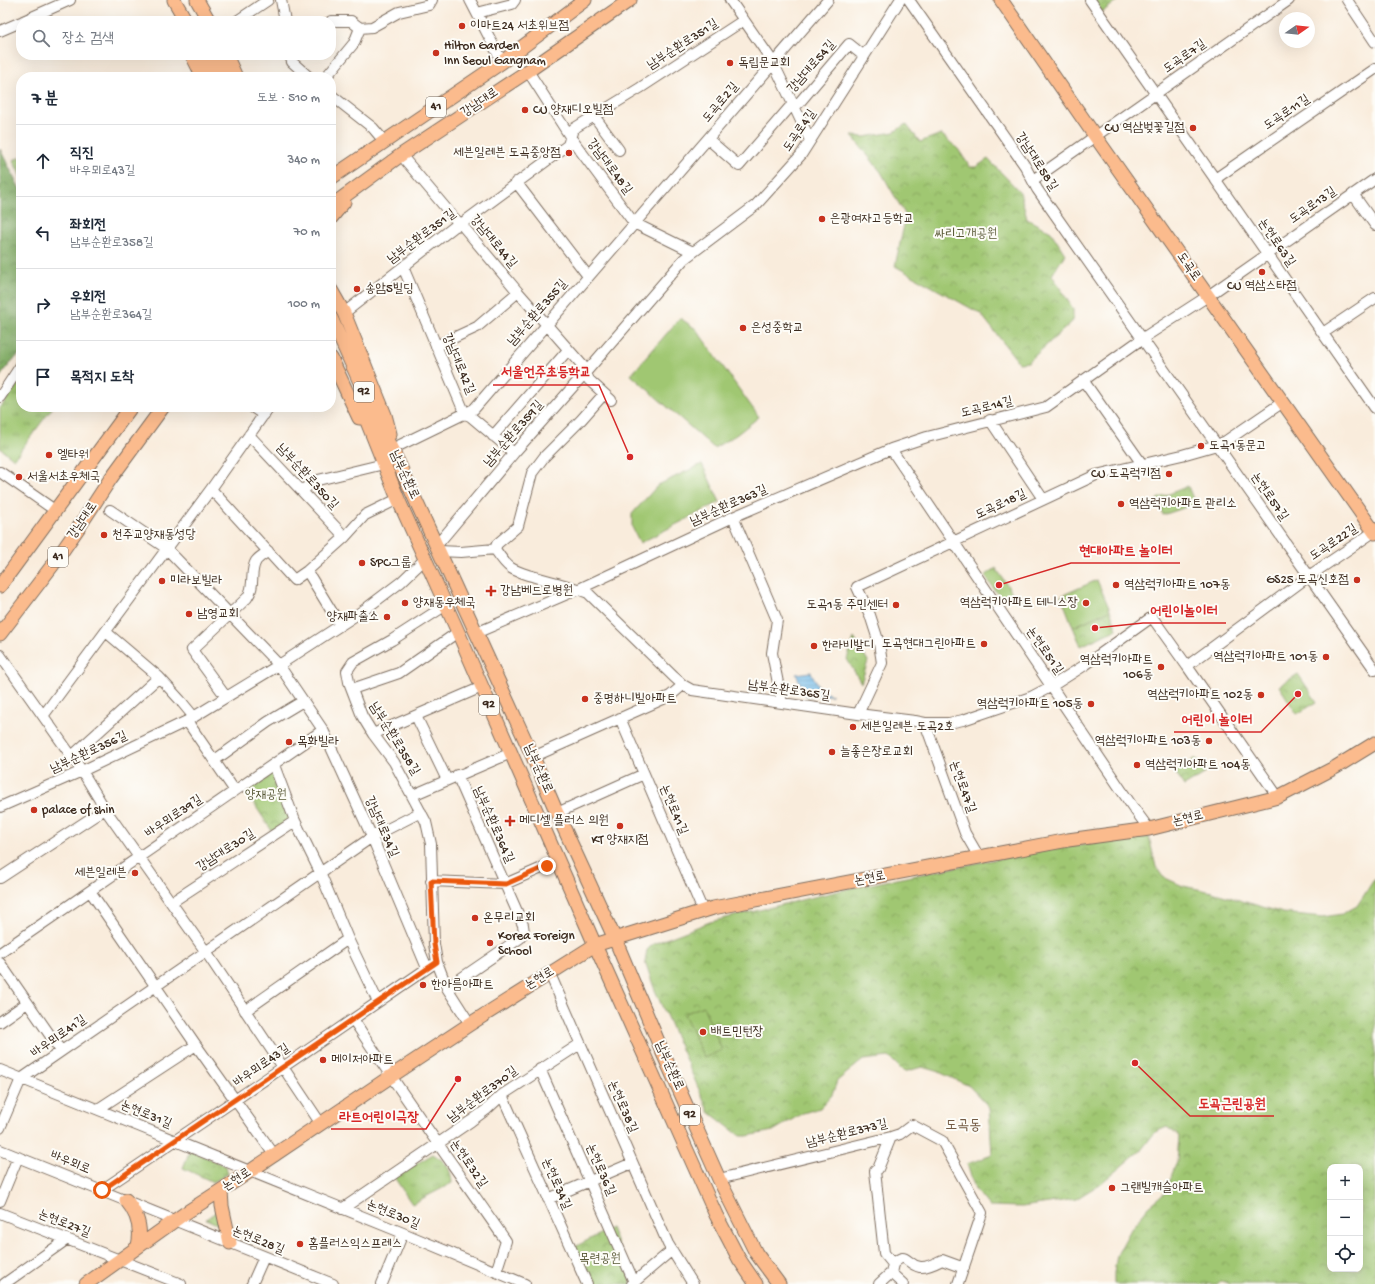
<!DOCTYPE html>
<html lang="ko">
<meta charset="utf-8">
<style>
:root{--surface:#fff;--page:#f2f2f3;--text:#1f2937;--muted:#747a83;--line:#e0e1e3}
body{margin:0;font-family:"Gochi Hand","Poor Story",sans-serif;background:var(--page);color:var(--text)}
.controls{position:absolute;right:12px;bottom:12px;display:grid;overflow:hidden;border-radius:8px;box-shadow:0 4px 16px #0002}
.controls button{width:36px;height:36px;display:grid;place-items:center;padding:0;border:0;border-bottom:1px solid var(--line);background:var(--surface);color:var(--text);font:20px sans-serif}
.compass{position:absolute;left:1279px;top:12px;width:36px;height:36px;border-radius:50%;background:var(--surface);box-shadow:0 4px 16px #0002;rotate:76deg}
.stop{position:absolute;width:12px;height:12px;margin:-9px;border:3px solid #ea580c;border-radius:50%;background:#fff}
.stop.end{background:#ea580c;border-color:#fff;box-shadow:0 1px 4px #0008}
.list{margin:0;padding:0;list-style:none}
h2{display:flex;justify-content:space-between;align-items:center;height:52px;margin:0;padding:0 16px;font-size:17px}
h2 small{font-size:13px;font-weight:400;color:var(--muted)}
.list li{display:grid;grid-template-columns:26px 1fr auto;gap:12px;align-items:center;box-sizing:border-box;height:72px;padding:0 16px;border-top:1px solid var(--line)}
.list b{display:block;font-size:15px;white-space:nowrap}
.list p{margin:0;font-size:13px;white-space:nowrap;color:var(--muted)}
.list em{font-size:13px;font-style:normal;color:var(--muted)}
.icon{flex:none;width:22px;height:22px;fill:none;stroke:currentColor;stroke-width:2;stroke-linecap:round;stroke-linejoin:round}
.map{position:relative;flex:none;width:1375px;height:1284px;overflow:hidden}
.search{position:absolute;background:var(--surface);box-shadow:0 4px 16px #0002;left:16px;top:16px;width:320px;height:44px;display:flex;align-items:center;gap:10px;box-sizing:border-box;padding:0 14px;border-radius:16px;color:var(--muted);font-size:15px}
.panel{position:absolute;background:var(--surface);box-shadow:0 4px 16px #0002;left:16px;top:72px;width:320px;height:340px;border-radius:16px}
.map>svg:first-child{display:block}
.grass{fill:url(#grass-tufts);stroke:#6e7848}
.forest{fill:url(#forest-crowns);stroke:#5e6b41}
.park{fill:url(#park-crowns);stroke:#6e7848;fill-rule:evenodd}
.garden{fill:#a0c772;stroke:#6e7848}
.water{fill:url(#water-rules);stroke:#567284}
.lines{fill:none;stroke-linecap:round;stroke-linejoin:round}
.minor-casing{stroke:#7e6e60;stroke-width:12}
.major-casing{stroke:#7e6e60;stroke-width:15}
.minor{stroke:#fff;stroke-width:10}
.major{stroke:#fbbb8d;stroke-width:13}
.route{stroke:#ea580c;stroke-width:5}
.poi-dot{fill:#c8321e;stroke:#fdfcf7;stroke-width:1.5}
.labels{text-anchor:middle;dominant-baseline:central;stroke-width:4;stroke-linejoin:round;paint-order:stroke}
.shield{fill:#fdfcf7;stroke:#75695f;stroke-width:1}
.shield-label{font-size:12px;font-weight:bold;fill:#3b2a1e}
.poi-label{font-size:13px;fill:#3b2a1e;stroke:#fdfcf7;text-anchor:start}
.street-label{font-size:13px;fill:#3b2a1e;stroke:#fdfcf7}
.park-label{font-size:13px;fill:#595937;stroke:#fdfcf7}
.quarter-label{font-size:15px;fill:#745b44;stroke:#fdfcf7}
.leader{fill:none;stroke:#d62828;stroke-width:1.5}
.callout-dot{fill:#d62828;stroke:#fdfcf7;stroke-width:1.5}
.callout-label{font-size:14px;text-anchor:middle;font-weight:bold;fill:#d62828;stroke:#fdfcf7;stroke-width:4;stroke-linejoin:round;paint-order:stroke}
</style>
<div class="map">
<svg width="1375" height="1284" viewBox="0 0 1375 1284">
<defs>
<pattern id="grass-tufts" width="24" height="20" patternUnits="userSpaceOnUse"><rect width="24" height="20" fill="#a0c772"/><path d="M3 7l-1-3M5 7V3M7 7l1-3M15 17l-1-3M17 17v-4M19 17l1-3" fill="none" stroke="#84a25d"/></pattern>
<pattern id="forest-crowns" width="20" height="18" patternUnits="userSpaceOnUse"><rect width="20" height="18" fill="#80ac64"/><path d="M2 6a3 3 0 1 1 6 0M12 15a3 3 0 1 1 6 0" fill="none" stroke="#6a8c52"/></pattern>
<pattern id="park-crowns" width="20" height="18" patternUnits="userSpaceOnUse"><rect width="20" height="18" fill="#a0c772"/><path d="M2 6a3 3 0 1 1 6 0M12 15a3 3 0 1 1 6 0" fill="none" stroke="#84a25d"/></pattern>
<pattern id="water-rules" width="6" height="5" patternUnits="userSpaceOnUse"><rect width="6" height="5" fill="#70bae9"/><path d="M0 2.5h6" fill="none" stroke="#5d97bc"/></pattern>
</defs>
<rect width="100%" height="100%" fill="#fdfcf7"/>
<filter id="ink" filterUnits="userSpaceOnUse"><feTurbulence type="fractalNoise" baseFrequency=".025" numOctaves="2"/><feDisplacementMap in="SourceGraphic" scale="8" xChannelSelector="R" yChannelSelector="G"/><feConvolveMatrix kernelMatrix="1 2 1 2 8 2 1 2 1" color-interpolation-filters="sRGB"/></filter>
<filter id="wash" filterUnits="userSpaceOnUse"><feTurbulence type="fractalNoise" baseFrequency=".012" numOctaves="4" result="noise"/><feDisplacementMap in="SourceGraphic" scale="16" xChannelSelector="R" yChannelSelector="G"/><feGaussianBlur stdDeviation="0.9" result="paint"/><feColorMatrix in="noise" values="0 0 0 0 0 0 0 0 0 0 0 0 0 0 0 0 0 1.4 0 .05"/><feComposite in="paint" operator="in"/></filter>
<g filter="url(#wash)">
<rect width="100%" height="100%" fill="#f9ecdc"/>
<!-- grass -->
<path class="grass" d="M21 380V407H53L14 459 0 448V408Z
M433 1154C446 1162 451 1168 452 1183L412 1204 394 1177Z
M217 1211 221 1226 206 1219Z"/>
<!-- forest -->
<path class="forest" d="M0 149 21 191V353L12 361 0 377Z"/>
<!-- park -->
<path class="park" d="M1093 0H1119L1102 12Z
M906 124 920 142 941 134 958 149 970 167H976L988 159 1020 192 1027 219 1051 232 1065 254 1052 275 1073 309V321L1028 362 1019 363 981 314 895 266 906 216 881 172 852 136 865 137 894 132Z
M1188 486 1195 504 1163 515 1157 499Z
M996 568 1013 594 1002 601 985 576Z
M1110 610 1117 629 1081 646 1073 627Z
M854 638 868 661 861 683 847 659Z
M1298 674 1317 702 1297 714 1279 686Z
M1195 758 1206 773 1184 786 1175 772Z
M273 770 292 819 272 831 245 790Z
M1149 837 1156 867 1163 877 1183 886 1212 892 1283 913 1323 917 1342 914 1357 906 1375 878V1284H1230L1221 1281 1217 1284H1114V1273L1117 1255 1131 1229 1148 1207 1165 1193 1177 1161 1179 1136 1167 1127 1155 1132 1142 1149 1100 1184 1076 1199 1022 1207 989 1206 975 1189 967 1164 992 1155 989 1107 969 1086 939 1072 922 1067 904 1072 889 1057 863 1060 837 1081 832 1095 820 1108 803 1113 773 1131 747 1136H740L709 1112 654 988 645 961 647 950 653 944 710 922 851 888 1002 858 1097 842ZM1330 1167H1360V1269H1330Z
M190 1150 226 1166 228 1174 213 1182 183 1168Z
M611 1228 632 1284H587L571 1249Z"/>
<!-- garden -->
<path class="garden" d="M21 157V177L13 160Z
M680 318 696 329 759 417 736 435 714 448 631 375Z
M702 464 720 502 640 543 632 527V514L658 485Z
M1097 580 1110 610 1073 627 1061 596Z
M703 1006 722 1050 704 1058 684 1014Z"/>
<!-- water -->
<path class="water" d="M811 672 821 691 832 695 806 696 796 674Z"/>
</g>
<g filter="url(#ink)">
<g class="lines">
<!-- minor casing -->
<g class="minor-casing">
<path id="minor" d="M281 0 285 21
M470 0 502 62
M730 0 773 62 810 140
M909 0 1025 166 1037 189 1375 670
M1090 0 1375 408
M1347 0 1375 42
M477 13 512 4 515 0
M23 21 70 0
M237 21 268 0
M360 28 372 27 399 12 429 5 432 0
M0 31 21 22
M290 55 292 62 309 77
M528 71 571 138 634 223 693 252
M326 77 354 43 360 28 351 21H331
M331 95 373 128 384 141
M594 116 619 150
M708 139 739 166 789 108 799 103 849 44 864 56
M401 155 455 219 461 224 518 292 583 366 589 380 611 400
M1215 179 1375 69
M1033 180 1289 0
M516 182 588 276
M1353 194 1375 225
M403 267 465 414 470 416 514 453
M344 313 454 227 461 224 568 145 573 129 640 88 744 20
M1323 333 1375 298
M436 346 477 327 518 292
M1083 380 1142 464
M0 397 21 365
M252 407 264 415
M990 420 1043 499
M249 435 345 537
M493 436 568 350
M394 448 474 409 828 0
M891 449 1132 806 1149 829
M0 472 56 511
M211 489 294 580 307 571 345 537 365 515 398 499
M302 490 318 480 384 464
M110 510 166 548 279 665 323 730 372 837 427 968
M733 517 777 620 772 653 782 703
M437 545 514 453 586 372 684 259 756 205 801 155 900 0
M495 549C499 555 504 563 511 568 516 571 522 573 528 575 548 581 569 585 588 593L674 677 683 685 692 690 858 714 915 721 925 723H949L963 720 1031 697 1052 686 1085 665 1152 617 1187 666 1309 576 1375 531
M495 549 497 544 518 526 532 473 544 457 581 420 604 394
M439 551 461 552 495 549
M307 571 340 625
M446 605 392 640 353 662 347 671 349 682 362 716 373 734 394 762 426 822 431 844 434 944 437 962 447 988 470 1024
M106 632 159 677 180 700 194 717
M476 633 579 589 733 517 891 449 927 437 1046 407 1143 338 1208 296 1375 179
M0 655 82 771 105 809 206 952 321 1124
M1187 666 1278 797
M352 689 399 673 458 632
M226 697 192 650 247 598C256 586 249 572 256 561 259 557 265 554 268 551
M858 714 882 663 879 643 870 615 857 587 1096 475 1182 455 1217 445 1226 441 1283 402
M43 716 211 489 269 407
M416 716 447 780
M620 718 703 911
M187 721 235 791
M925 723 965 833 979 857
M373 734 482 687
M71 757 159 677
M533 757 670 696 683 685
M215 760 268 722 303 701
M274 765 295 821 320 872 348 939 378 1002
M413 795 511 753
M0 807 82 771 187 721 279 665 364 610 401 582 425 559
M557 813 644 774
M0 878 105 809
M431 881 505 884 558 861
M90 891 196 1045 275 1156
M172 902 295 821
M0 953 323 730
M0 963 61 1051
M550 974 668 1244 693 1284
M447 988 520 938 524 932 523 925 457 775
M245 1011 348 939
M353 1019C402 1095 455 1167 506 1241L496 1272
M0 1022 27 1003
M540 1069 634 1282
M0 1070 403 1233 525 1284
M502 1095 587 1284
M98 1109 196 1045
M0 1128 21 1079 372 837 421 812
M891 1137 878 1169 875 1171 884 1253 893 1264 891 1273
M0 1150 333 1284
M719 1179 891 1137 900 1134 912 1125 942 1141 982 1213 958 1284
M102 1190 235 1100 432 965
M548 1199 632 1163
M0 1201 18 1157
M342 1209 471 1121 486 1110 502 1095 580 1044
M0 1213 181 1284
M893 1264C907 1250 905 1264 920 1267 927 1268 936 1263 942 1260L964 1268
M891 1273 903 1284
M4 1284 66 1240
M252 1284 264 1257
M382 1284 403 1233
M632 1284 672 1250
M879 1284 891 1273"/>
</g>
<!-- major casing -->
<g class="major-casing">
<path id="major" d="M174 0 186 21
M197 0 209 21
M1001 0 1095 136 1375 533
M192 55 203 77
M203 55 213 77
M214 55 224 77
M226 55 236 77
M331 178 502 62 585 0
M331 206 401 155 528 71 630 0
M331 218 344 202
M331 290 344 313 385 415 390 434
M331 318 373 411 399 464 533 757 557 813 615 939 662 1051 719 1179 756 1253 779 1284
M331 358 359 418
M360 404 398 499 458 632 595 945 716 1215 739 1259 756 1284
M0 586 131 407
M0 634 52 566 79 527 111 478 163 407
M221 1191 222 1206 230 1243
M126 1200C137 1213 142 1229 138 1246
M86 1284 184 1214 240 1178 390 1077 470 1024 595 945 713 908 1068 840 1149 829 1278 797 1336 767 1375 743"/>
</g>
<!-- minor -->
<use href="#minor" class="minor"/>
<!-- major -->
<use href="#major" class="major"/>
</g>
</g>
<g class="lines" filter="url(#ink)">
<!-- route -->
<path class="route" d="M102 1190 437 962 434 944 431 881 506 884 547 866"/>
</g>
<!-- markers -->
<g class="poi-dot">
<circle cx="462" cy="26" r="4"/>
<circle cx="436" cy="53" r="4"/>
<circle cx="730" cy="63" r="4"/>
<circle cx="525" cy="110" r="4"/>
<circle cx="1193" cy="128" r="4"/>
<circle cx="569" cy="153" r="4"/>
<circle cx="822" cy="219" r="4"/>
<circle cx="1262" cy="272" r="4"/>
<circle cx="357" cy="289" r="4"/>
<circle cx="743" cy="328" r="4"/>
<circle cx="1201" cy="446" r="4"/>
<circle cx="49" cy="455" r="4"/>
<circle cx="1169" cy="474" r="4"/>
<circle cx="19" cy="477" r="4"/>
<circle cx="1121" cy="504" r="4"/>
<circle cx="104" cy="535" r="4"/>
<circle cx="362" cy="563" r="4"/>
<circle cx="1357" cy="580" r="4"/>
<circle cx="162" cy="581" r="4"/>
<circle cx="1116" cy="585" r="4"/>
<path d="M489 585h4v4h4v4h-4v4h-4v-4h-4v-4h4z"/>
<circle cx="405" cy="603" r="4"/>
<circle cx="1086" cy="603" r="4"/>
<circle cx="896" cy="605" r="4"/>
<circle cx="189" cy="614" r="4"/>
<circle cx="387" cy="617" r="4"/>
<circle cx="984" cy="644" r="4"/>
<circle cx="814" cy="646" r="4"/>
<circle cx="1326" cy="657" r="4"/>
<circle cx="1161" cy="667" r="4"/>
<circle cx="1261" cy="695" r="4"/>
<circle cx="585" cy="699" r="4"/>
<circle cx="1091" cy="704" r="4"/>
<circle cx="853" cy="727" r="4"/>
<circle cx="1209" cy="741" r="4"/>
<circle cx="289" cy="742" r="4"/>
<circle cx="832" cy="752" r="4"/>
<circle cx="1137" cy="765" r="4"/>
<circle cx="34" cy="810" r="4"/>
<path d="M508 815h4v4h4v4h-4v4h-4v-4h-4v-4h4z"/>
<circle cx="620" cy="826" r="4"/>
<circle cx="135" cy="873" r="4"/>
<circle cx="475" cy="918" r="4"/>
<circle cx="490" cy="943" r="4"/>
<circle cx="423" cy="985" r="4"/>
<circle cx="703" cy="1032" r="4"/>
<circle cx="323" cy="1060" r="4"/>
<circle cx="1112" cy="1188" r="4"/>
<circle cx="300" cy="1244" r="4"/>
</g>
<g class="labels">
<!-- shield labels -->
<g class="shield">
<rect x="426" y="97" width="20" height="20" rx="3"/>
<rect x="354" y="382" width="20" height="20" rx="3"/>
<rect x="48" y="547" width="20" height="20" rx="3"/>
<rect x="479" y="695" width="20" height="20" rx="3"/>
<rect x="680" y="1105" width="20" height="20" rx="3"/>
</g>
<g class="shield-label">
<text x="436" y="107">41</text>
<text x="364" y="392">92</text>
<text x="58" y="557">41</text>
<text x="489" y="705">92</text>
<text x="690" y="1115">92</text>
</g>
<!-- poi labels -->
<g class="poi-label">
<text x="470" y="26">이마트24 서초위브점</text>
<text x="444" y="46">Hilton Garden<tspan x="444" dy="15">Inn Seoul Gangnam</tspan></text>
<text x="738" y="63">독립문교회</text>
<text x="533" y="110">CU 양재디오빌점</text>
<text x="1185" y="128" text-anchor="end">CU 역삼벚꽃길점</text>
<text x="561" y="153" text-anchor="end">세븐일레븐 도곡중앙점</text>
<text x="830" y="219">은광여자고등학교</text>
<text x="1262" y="286" text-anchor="middle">CU 역삼스타점</text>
<text x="365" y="289">송암5빌딩</text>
<text x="751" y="328">은성중학교</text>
<text x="1209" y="446">도곡1동문고</text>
<text x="57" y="455">엘타워</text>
<text x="1161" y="474" text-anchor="end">CU 도곡럭키점</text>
<text x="27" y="477">서울서초우체국</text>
<text x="1129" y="504">역삼럭키아파트 관리소</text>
<text x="112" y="535">천주교양재동성당</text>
<text x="370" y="563">SPC그룹</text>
<text x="1349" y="580" text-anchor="end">GS25 도곡신호점</text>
<text x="170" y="581">미라보빌라</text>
<text x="1124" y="585">역삼럭키아파트 107동</text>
<text x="500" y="591">강남베드로병원</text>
<text x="413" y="603">양재동우체국</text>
<text x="1078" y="603" text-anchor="end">역삼럭키아파트 테니스장</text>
<text x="888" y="605" text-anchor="end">도곡1동 주민센터</text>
<text x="197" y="614">남영교회</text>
<text x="379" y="617" text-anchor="end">양재파출소</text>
<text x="976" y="644" text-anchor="end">도곡현대그린아파트</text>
<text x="822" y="646">한라비발디</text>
<text x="1318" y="657" text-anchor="end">역삼럭키아파트 101동</text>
<text x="1153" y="660" text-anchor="end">역삼럭키아파트<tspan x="1153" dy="15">106동</tspan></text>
<text x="1253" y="695" text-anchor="end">역삼럭키아파트 102동</text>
<text x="593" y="699">중명하니빌아파트</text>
<text x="1083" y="704" text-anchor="end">역삼럭키아파트 105동</text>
<text x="861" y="727">세븐일레븐 도곡2호</text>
<text x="1201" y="741" text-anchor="end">역삼럭키아파트 103동</text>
<text x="297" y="742">목화빌라</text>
<text x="840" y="752">늘좋은장로교회</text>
<text x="1145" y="765">역삼럭키아파트 104동</text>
<text x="42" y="810">palace of shin</text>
<text x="519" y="821">메디셀 플러스 의원</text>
<text x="620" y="840" text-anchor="middle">KT 양재지점</text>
<text x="127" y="873" text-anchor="end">세븐일레븐</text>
<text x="483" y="918">온무리교회</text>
<text x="498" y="936">Korea Foreign<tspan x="498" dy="15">School</tspan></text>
<text x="431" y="985">한아름아파트</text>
<text x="711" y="1032">배트민턴장</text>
<text x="331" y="1060">메이저아파트</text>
<text x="1120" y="1188">그랜빌캐슬아파트</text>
<text x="308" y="1244">홈플러스익스프레스</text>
</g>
<!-- street labels -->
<g class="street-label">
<text transform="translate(683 45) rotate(-33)">남부순환로351길</text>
<text transform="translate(1185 57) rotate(-35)">도곡로7길</text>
<text transform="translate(812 67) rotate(-49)">강남대로54길</text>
<text transform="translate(480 103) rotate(-34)">강남대로</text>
<text transform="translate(721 103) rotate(-50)">도곡로2길</text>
<text transform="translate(1287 113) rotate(-34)">도곡로11길</text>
<text transform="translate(800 131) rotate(-56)">도곡로4길</text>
<text transform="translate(1036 162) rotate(57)">강남대로58길</text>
<text transform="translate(609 167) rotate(53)">강남대로48길</text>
<text transform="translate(1313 206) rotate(-35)">도곡로13길</text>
<text transform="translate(422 237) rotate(-37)">남부순환로351길</text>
<text transform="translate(493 242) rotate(50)">강남대로44길</text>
<text transform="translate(1276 243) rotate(55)">논현로63길</text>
<text transform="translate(1188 267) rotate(55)">도곡로</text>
<text transform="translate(538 313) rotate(-49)">남부순환로355길</text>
<text transform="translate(458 364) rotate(67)">강남대로42길</text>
<text transform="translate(987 408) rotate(-14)">도곡로14길</text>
<text transform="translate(514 434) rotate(-49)">남부순환로359길</text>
<text transform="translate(404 475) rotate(65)">남부순환로</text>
<text transform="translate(307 477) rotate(47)">남부순환로350길</text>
<text transform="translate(1269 497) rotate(55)">논현로57길</text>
<text transform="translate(1001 505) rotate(-25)">도곡로18길</text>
<text transform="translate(729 506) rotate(-24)">남부순환로363길</text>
<text transform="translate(83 521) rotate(-56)">강남대로</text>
<text transform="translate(1334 543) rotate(-34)">도곡로22길</text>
<text transform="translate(1044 651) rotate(55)">논현로51길</text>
<text transform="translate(789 691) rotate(8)">남부순환로365길</text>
<text transform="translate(394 739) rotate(58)">남부순환로358길</text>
<text transform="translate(89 753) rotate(-25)">남부순환로356길</text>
<text transform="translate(538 769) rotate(66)">남부순환로</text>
<text transform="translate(962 787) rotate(70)">논현로47길</text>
<text transform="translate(673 810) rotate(67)">논현로41길</text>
<text transform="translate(174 817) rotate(-34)">바우뫼로39길</text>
<text transform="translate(1188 819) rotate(-14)">논현로</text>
<text transform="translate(493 825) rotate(66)">남부순환로364길</text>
<text transform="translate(381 827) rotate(66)">강남대로34길</text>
<text transform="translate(226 851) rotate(-33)">강남대로30길</text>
<text transform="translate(870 879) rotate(-11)">논현로</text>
<text transform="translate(540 979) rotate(-31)">논현로</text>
<text transform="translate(59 1037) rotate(-35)">바우뫼로41길</text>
<text transform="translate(262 1066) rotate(-35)">바우뫼로43길</text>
<text transform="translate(669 1066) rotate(66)">남부순환로</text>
<text transform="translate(483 1095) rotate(-37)">남부순환로370길</text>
<text transform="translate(622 1107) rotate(66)">논현로38길</text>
<text transform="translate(146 1115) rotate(22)">논현로31길</text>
<text transform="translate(847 1134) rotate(-14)">남부순환로373길</text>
<text transform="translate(70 1163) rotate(22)">바우뫼로</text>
<text transform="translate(468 1164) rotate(55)">논현로32길</text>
<text transform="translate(600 1170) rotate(66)">논현로36길</text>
<text transform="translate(237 1180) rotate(-33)">논현로</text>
<text transform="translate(556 1184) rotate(66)">논현로34길</text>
<text transform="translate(393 1215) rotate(22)">논현로30길</text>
<text transform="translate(64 1224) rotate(21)">논현로27길</text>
<text transform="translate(258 1241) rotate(22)">논현로28길</text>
</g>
<!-- park labels -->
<g class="park-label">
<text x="966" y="234">싸리고개공원</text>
<text x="266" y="795">양재공원</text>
<text x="600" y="1259">목련공원</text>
</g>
<!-- quarter labels -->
<g class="quarter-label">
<text x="963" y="1126">도곡동</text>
</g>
</g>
<!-- callouts -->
<path class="leader" d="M630 457L599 385H493M999 585L1071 563H1180M1095 628L1143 623H1226M1298 694L1261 732H1174M1135 1063L1190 1116H1274M458 1079L426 1129H331"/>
<g class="callout-dot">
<circle cx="630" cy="457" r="4"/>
<circle cx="999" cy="585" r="4"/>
<circle cx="1095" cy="628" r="4"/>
<circle cx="1298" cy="694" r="4"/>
<circle cx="1135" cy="1063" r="4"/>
<circle cx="458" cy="1079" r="4"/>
</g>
<g class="callout-label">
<text x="546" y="376">서울언주초등학교</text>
<text x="1126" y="555">현대아파트 놀이터</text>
<text x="1184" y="615">어린이놀이터</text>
<text x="1217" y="724">어린이 놀이터</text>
<text x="1232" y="1108">도곡근린공원</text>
<text x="379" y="1121">라트어린이극장</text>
</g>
</svg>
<div class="controls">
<button>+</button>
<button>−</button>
<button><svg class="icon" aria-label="locate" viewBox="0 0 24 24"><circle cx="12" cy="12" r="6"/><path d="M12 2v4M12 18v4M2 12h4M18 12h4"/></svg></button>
</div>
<svg class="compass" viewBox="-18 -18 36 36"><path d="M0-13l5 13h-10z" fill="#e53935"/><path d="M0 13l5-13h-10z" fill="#747a83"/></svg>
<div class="stop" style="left:102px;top:1190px"></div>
<div class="stop end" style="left:547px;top:866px"></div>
<div class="search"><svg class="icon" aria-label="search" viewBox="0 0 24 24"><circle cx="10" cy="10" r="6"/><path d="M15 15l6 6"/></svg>장소 검색</div>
<section class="panel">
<h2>7 분<small>도보 · 510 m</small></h2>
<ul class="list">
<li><svg class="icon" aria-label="ahead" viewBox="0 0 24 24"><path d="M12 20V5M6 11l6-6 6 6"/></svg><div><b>직진</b><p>바우뫼로43길</p></div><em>340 m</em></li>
<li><svg class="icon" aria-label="left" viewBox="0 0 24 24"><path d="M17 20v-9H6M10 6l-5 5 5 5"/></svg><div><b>좌회전</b><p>남부순환로358길</p></div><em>70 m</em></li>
<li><svg class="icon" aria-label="right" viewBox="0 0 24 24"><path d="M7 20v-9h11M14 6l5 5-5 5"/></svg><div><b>우회전</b><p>남부순환로364길</p></div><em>100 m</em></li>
<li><svg class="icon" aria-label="arrive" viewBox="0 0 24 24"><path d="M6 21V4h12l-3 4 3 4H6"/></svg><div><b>목적지 도착</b></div></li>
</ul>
</section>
</div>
